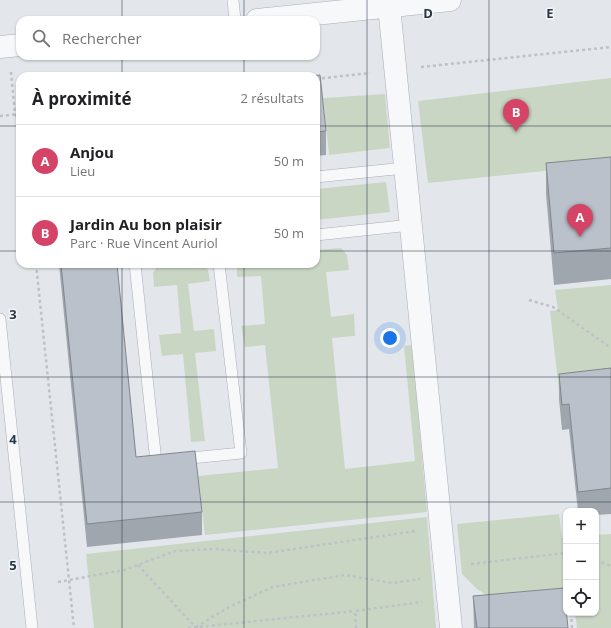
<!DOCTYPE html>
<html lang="fr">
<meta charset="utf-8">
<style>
:root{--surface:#fff;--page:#f6f6f6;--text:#202124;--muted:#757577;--line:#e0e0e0;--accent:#d54467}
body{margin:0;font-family:"Open Sans",sans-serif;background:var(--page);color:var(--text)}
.controls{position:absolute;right:12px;bottom:12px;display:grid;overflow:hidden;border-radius:8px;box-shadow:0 1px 3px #0004}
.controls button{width:36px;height:36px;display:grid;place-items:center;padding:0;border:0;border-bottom:1px solid var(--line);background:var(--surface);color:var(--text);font:20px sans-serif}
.you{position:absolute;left:390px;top:338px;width:14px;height:14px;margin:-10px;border:3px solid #fff;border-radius:50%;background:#1a73e8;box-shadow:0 0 0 6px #1a73e833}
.badge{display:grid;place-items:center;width:26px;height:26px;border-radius:50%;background:var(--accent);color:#fff;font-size:13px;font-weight:700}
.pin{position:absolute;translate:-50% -33px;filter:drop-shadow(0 1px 2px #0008)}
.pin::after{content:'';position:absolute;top:21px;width:14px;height:12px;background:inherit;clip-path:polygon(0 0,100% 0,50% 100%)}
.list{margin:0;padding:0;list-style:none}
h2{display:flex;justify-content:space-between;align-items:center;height:52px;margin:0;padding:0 16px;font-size:17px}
h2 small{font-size:13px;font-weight:400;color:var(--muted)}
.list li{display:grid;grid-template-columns:26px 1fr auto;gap:12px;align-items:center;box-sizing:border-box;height:72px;padding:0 16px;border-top:1px solid var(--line)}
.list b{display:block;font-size:15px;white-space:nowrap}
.list p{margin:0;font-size:13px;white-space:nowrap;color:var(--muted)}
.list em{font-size:13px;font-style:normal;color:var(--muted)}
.icon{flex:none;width:22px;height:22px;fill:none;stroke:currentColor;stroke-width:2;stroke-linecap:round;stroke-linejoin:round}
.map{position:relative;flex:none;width:611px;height:628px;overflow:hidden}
.search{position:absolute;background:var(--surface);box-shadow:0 1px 3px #0004;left:16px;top:16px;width:304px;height:44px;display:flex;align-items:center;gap:10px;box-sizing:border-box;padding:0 14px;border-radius:12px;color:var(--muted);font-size:15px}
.panel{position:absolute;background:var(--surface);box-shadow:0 1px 3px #0004;left:16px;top:72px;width:304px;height:196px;border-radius:12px}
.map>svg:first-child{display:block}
.green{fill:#cad6c4}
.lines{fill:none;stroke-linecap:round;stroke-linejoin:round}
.service-casing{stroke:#a8aeb7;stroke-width:12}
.minor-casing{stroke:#a8aeb7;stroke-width:23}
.path{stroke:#bdc2c7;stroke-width:2.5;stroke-dasharray:3 3;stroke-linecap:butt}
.service{stroke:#f6f8fa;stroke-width:11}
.minor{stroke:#f6f8fa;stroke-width:22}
.wall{fill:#a0a6ae}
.building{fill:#bac1ca;stroke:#82878d}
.grid{fill:none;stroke:#2a3645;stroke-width:1;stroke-opacity:0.55}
.grid-label{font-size:13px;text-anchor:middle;font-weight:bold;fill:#2a3645;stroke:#f3f6f9;stroke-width:3;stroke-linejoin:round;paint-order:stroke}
</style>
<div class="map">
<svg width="611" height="628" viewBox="0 0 611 628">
<rect width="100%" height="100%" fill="#e3e7ec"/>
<!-- green -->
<path class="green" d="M611 78V164L428 183 418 101Z
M385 94 390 148 329 155 323 98Z
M386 182 390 212 316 220V189Z
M341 248 347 255 349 270 326 272 331 317 354 314 355 336 332 338 345 469 415 461 404 346 412 345 427 512 205 535 198 476 278 468 265 345 245 347 241 326 265 324 261 276 237 277V264H316V250Z
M177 264H204L208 270 210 281 188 284 194 331 214 329 216 351 195 353 205 441 191 442 183 354 162 356 159 335 181 333 177 285 154 287 153 273 157 267Z
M611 285V385L559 391 550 311 558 310 555 290Z
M559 514 562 537H566V592L496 601 477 589 462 574 457 524Z
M427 517 436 628H94L86 554Z
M611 534V628H577L575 613H596V535Z"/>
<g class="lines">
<!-- service casing -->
<g class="service-casing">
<path id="service" d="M233 0 235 20
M316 177 405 168
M316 235 411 225
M135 264 156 462 162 461
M0 319 32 628
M181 459 241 453 219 264"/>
</g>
<!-- minor casing -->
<g class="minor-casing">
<path id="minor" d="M389 6 451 628
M257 20 450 0
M0 47 20 45"/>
</g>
<!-- path -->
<path class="path" d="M421 67 611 47
M11 72 15 114 20 124
M316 79 370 73
M0 116 20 114
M36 264 74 628
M529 300 553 307 611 348
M596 560 611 566
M471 564 566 553
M138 565 196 628
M58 582 124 570 175 551 212 549 267 553 415 531
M571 613 572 628
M196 627 229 607 273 587 345 575 392 583 420 579
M188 628 355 611
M356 628 355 611 422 602"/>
<!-- service -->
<use href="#service" class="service"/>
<!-- minor -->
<use href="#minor" class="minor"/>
</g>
<!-- wall -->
<path class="wall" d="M316 76 326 131V155L316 156Z
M611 157V279L554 285 546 194V163Z
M59 264H117L136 457 202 512V535L87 547Z
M611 368V514L596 515V511H578L569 429 562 430 559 399V374Z
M473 596 568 628H474Z"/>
<!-- building -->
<path class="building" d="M320 75 326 131 316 132V76H310Z
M611 157V248L554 253 546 163Z
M61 264H117L136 457 195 451 202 512 87 524Z
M611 368V488L578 492 569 404 562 405 559 374Z
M564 588 568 628H477L473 596Z"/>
<!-- grid -->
<path class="grid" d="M122 0V20M244 0V20M367 0V628M489 0V628M122 56V76M244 56V76M0 126H20M316 126H611M0 251H20M316 251H611M122 264V628M244 264V628M0 377H611M0 502H611"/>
<g class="grid-label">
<text x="428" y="18">D</text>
<text x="550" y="18">E</text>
<text x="13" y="319">3</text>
<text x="13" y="444">4</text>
<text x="13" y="570">5</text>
</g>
</svg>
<div class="controls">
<button>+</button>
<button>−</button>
<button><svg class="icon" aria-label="locate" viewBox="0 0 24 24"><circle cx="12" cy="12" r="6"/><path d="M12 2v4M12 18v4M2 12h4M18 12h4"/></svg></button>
</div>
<div class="you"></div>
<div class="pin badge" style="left:580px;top:237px">A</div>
<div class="pin badge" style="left:516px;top:132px">B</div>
<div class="search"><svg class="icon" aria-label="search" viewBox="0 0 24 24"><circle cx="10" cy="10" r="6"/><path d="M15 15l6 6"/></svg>Rechercher</div>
<section class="panel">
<h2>À proximité<small>2 résultats</small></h2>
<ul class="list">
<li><span class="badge">A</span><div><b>Anjou</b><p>Lieu</p></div><em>50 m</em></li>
<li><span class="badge">B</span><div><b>Jardin Au bon plaisir</b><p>Parc · Rue Vincent Auriol</p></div><em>50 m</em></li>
</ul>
</section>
</div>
